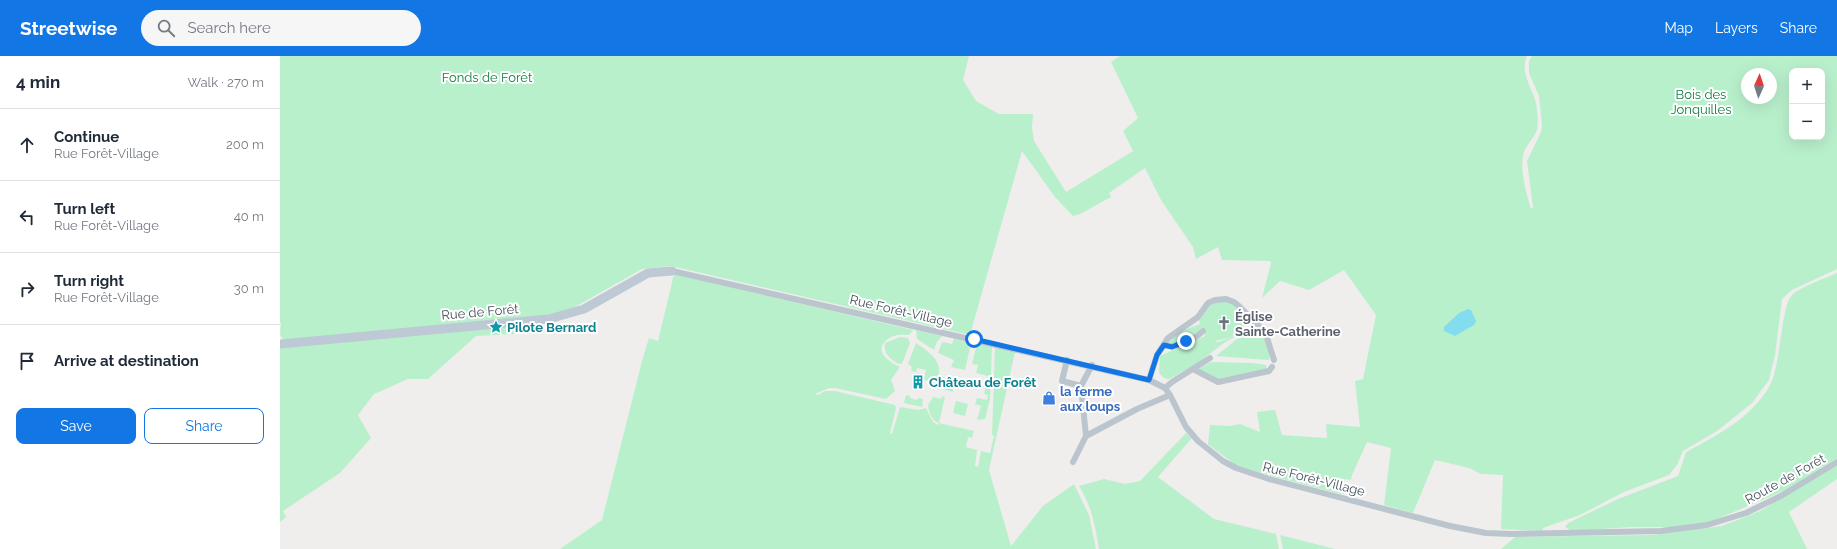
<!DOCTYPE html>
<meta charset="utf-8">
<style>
:root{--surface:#fff;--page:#f6f6f7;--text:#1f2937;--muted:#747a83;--line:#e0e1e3;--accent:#1277e5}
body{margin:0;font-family:Raleway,sans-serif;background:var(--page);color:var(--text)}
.controls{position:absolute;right:12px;top:12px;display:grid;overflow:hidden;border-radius:8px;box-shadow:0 4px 16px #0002}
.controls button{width:36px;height:36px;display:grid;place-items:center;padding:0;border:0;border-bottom:1px solid var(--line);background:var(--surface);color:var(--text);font:20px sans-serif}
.compass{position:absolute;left:1461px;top:12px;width:36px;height:36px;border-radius:50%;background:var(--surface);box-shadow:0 4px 16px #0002;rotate:3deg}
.stop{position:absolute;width:12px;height:12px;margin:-9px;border:3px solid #1277e5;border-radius:50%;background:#fff}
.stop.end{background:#1277e5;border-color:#fff;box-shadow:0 1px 4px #0008}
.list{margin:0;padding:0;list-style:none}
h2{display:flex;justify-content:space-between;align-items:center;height:52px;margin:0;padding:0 16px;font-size:17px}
h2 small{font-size:13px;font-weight:400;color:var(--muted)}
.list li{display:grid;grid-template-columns:26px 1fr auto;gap:12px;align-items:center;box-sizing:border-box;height:72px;padding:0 16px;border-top:1px solid var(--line)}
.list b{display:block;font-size:15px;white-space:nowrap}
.list p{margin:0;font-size:13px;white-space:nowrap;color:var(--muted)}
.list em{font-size:13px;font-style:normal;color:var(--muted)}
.actions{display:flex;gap:8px;padding:12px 16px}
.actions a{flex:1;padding:9px 0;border:1px solid var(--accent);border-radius:8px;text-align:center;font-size:14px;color:var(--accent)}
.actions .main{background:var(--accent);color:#fff}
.icon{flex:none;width:22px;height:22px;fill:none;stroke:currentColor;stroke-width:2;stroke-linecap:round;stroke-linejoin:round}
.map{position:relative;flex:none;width:1557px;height:493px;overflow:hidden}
header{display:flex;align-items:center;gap:24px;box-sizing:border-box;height:56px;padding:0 20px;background:var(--accent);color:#fff}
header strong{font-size:19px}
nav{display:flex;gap:22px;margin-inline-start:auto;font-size:14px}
.search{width:280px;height:36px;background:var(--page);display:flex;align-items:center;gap:10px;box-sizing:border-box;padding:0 14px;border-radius:22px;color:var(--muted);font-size:15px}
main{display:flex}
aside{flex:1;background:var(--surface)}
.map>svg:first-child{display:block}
.green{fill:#b9f0cc;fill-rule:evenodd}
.water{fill:#84ddef}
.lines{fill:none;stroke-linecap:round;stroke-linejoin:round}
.street{stroke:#bbc5cd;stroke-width:6}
.secondary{stroke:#bdc9d5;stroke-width:9}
.route{stroke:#1277e5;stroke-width:5}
.labels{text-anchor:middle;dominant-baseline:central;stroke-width:4;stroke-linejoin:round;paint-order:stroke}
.park-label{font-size:13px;fill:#137f45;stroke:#fff}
.street-label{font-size:13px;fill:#45515b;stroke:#fff}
.worship-label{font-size:13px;font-weight:bold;fill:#5b616d;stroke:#fff;text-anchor:start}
.culture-label{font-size:13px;font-weight:bold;fill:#0d838f;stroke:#fff;text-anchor:start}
.shop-label{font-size:13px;font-weight:bold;fill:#366cbe;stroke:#fff;text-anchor:start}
</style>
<header>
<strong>Streetwise</strong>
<div class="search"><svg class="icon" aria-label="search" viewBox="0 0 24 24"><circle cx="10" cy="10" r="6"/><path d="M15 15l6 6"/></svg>Search here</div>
<nav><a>Map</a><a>Layers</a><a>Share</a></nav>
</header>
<main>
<aside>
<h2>4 min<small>Walk · 270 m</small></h2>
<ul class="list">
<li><svg class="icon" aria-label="ahead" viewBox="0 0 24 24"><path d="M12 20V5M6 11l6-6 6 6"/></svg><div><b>Continue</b><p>Rue Forêt-Village</p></div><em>200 m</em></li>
<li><svg class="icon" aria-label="left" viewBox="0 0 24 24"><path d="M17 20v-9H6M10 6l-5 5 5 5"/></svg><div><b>Turn left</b><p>Rue Forêt-Village</p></div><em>40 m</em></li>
<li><svg class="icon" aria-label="right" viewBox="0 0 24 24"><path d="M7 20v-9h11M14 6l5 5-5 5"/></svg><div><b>Turn right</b><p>Rue Forêt-Village</p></div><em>30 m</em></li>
<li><svg class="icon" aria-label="arrive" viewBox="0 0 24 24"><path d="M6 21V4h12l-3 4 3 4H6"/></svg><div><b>Arrive at destination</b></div></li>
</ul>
<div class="actions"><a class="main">Save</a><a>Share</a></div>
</aside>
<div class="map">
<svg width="1557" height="493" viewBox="0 0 1557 493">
<rect width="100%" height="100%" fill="#f0eded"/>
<!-- green -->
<path class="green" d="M0 0H689L683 24 696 45 719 58H753L752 72 754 85 786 136 853 95 843 75 858 62 831 6 840 0H1247C1238 19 1257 36 1257 55 1258 61 1258 68 1257 74 1254 82 1247 88 1244 96 1239 113 1246 136 1251 153L1253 151 1247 105 1261 76 1262 69 1259 40 1249 17V5L1252 0H1557V213L1512 234 1502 243 1495 299 1489 324 1472 347 1437 375 1403 395 1397 409 1389 419 1344 436 1300 459 1263 472 1262 475 1221 473 1223 419 1201 418 1189 412 1155 404 1133 457 1104 449 1111 392 1087 386 1072 419 1071 424 1065 423 1061 438 958 411 928 388 930 369 950 370 960 368 980 376 977 356 995 354 1002 379 1047 382 1046 368 1080 371 1075 325 1083 323 1096 259 1064 214 1029 234 1000 225 982 242 991 207 990 205 942 204 938 191 916 203 913 191 881 144 865 112 829 137 831 141 800 158 793 160 775 141 742 95 690 279 391 210 362 213 286 256 253 261 5 285 0 279 1 267 0 266ZM1512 15H1542V81H1512ZM1467 18H1491V42H1467Z
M1557 217V402L1508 433 1430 466 1397 471H1352L1292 475 1285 471 1288 467 1338 443 1398 420 1406 396C1436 380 1471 362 1489 331 1502 309 1500 249 1513 238 1519 232 1548 221 1557 217Z
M394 218 633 274 630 278C626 280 622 278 618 279 606 281 594 292 607 303 610 306 616 309 620 311L611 324 615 335 606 343 555 332H549L535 338 538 339 545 335H555L615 349 616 352 610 377 612 378 620 351 638 354 646 352 653 366 658 369 659 367C651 364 649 356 648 349L653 341 661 343 662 340 665 341 659 367 694 375 692 382 688 381 686 391 697 394 695 410 698 411 701 395 710 397 714 380 712 379 715 292 735 296 709 414 731 490 763 450 794 428 809 459 816 493H280L322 464 362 305 369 282 378 285Z
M939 245C941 245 945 245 948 245 959 249 971 265 961 275 955 282 943 283 935 285L938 286 958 279 944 287 916 308 889 323 884 322 879 317 880 300 925 280 924 276 897 288 889 287C894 276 910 272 920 268L919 264 929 250Z
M246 269 236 278 196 280 148 323H128L94 338 78 359 91 382 60 417 3 455 6 461 0 466V292Z
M636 274 662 280 657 286 654 294 637 283Z
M977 276 981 277 990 294 989 304 936 300 957 283Z
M620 281 628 282 630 287 622 308H619C610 303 603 298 605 287Z
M674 283 687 286 688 290 690 292 685 314 671 311 674 304 658 297 662 286 672 288Z
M636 287C650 297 666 306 656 326L644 324 646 314 637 312 636 316 631 315 632 311 628 308Z
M697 288 712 291 710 343 705 363 697 364 701 350 695 348 697 342 707 344 708 339 704 338 708 320 696 317 698 309 692 308Z
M931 306 973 307 986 309 987 313 936 323 918 313Z
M662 320 669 325 667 331 673 332V336L663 333 660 330Z
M626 339 630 340V342L637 344 638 342 643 343 642 351 624 347Z
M676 345 688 348 685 360 673 357Z
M906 377 912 382 878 421 934 463 996 478 999 493H819C815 469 812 451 799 430L824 423 845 428 860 425Z
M1557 409V423L1509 456 1527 493H1221L1235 481 1371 479 1442 470 1480 455Z
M1000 479 1055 493H1003Z"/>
<!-- water -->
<path class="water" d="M1188 253 1191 254 1196 265 1194 269 1175 280 1164 275V271L1179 257Z"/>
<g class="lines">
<!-- street -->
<path class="street" d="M392 215 869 324 885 332 890 339 906 371 918 385 943 405 956 412 989 423 1170 470 1206 477 1232 478 1381 475 1427 469 1466 457 1501 440 1557 406
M884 289C896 293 914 284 923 275
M787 304 782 325 801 330
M913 313 938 326 989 315 992 311
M869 324 877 299 888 282 918 261 928 247 935 244 946 243 954 246 959 250 979 270 987 282 994 304
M801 330 812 309
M885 332 892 326 930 302
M806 380 857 353 890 339
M793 406 806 380 801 330"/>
<!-- secondary -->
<path class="secondary" d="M0 288 269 263 304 253 368 217 392 215"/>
</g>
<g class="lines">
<!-- route -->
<path class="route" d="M694 283 869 324 877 299 884 289 892 291 906 285"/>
</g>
<!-- icons -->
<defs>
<g id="church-bare" transform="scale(1.08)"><path d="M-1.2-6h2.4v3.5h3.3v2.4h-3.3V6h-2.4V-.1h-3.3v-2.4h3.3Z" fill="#6b7280" stroke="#fff" stroke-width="2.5" paint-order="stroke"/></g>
<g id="sight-bare" transform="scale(1.08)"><path d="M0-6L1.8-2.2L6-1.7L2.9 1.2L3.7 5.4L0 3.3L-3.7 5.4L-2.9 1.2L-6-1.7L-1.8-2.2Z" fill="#0f9aa8" stroke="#fff" stroke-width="2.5" paint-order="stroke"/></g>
<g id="building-bare" transform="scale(1.08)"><path d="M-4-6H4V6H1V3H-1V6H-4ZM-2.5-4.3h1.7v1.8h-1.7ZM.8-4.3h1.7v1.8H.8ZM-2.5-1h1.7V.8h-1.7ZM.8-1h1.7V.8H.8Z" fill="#0f9aa8" stroke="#fff" stroke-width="2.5" paint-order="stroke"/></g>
<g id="shop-bare" transform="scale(1.08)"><path d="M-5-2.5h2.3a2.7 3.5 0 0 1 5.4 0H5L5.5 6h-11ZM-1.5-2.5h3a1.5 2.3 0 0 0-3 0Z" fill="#3f7fe0" stroke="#fff" stroke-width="2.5" paint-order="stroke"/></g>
</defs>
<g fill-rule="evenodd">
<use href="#church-bare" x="944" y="267"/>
<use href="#sight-bare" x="216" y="271"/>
<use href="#building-bare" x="638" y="326"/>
<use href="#shop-bare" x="769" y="342"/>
</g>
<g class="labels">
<!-- park labels -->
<g class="park-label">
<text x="207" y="21">Fonds de Forêt</text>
<text x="1421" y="38">Bois des<tspan x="1421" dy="15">Jonquilles</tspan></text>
</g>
<!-- street labels -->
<g class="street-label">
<text transform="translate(621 255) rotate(13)">Rue Forêt-Village</text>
<text transform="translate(200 256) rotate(-5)">Rue de Forêt</text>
<text transform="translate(1034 423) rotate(14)">Rue Forêt-Village</text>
<text transform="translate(1505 423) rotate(-29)">Route de Forêt</text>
</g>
<!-- worship labels -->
<g class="worship-label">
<text x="955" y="260">Église<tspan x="955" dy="15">Sainte-Catherine</tspan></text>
</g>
<!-- culture labels -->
<g class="culture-label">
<text x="227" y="271">Pilote Bernard</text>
<text x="649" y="326">Château de Forêt</text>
</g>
<!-- shop labels -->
<g class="shop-label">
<text x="780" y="335">la ferme<tspan x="780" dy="15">aux loups</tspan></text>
</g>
</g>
</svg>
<div class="controls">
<button>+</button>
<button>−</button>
</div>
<svg class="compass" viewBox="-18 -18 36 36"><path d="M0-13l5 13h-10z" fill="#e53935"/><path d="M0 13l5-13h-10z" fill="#747a83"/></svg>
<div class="stop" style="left:694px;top:283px"></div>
<div class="stop end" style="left:906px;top:285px"></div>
</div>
</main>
